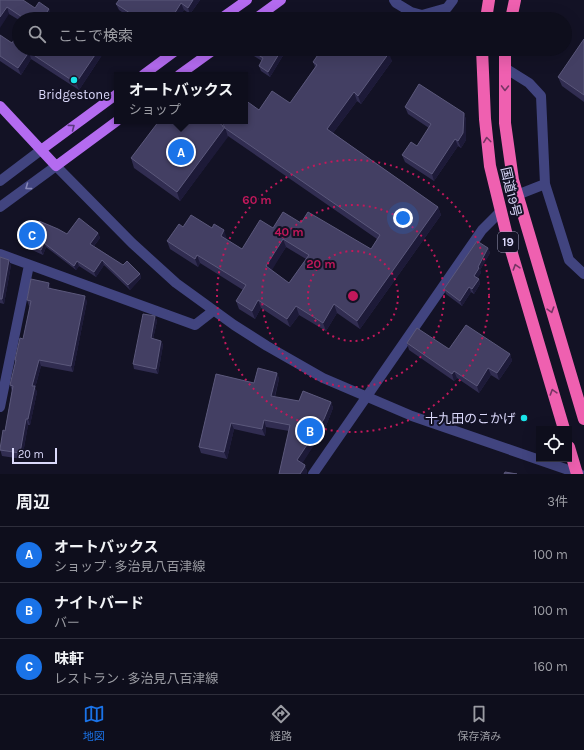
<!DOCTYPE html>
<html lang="ja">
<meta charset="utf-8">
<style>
:root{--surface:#0e0e1c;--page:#171725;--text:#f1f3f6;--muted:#9b9ca3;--line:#2e2e3b;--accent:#1a73e8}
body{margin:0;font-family:Karla,"Noto Sans JP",sans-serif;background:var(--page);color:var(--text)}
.controls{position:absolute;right:12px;bottom:12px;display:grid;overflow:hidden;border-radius:0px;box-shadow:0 4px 16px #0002}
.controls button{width:36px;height:36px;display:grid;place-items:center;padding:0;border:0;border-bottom:1px solid var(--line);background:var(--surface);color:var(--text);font:20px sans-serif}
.scale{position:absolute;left:12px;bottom:10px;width:45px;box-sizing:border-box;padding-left:4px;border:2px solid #dbd9fb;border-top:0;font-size:11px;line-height:14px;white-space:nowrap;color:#dbd9fb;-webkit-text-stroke:3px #131225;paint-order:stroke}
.you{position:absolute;left:403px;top:218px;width:14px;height:14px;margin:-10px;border:3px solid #fff;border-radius:50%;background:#1a73e8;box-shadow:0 0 0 6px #1a73e833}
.badge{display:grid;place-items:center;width:26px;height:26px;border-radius:50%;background:var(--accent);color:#fff;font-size:13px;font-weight:700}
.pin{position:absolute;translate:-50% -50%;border:2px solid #fff;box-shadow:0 1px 4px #0006}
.popup{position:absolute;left:114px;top:72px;width:134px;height:52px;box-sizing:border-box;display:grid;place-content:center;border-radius:0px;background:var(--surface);filter:drop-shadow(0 1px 3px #0005);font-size:13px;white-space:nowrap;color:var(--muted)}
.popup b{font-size:15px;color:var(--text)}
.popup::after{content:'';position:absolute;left:50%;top:100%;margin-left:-8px;border:8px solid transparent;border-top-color:var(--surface)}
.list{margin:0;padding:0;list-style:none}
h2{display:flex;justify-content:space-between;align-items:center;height:52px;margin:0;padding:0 16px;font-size:17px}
h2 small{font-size:13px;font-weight:400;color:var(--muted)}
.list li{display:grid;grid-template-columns:26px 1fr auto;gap:12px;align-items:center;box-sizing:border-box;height:56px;padding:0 16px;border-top:1px solid var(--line)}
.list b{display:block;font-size:15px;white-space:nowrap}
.list p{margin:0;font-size:13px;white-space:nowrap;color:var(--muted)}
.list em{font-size:13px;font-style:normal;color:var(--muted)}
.icon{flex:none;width:22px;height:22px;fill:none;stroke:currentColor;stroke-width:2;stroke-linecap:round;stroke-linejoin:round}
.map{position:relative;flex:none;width:584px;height:474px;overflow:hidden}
.search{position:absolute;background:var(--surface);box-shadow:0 4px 16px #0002;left:12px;right:12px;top:12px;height:44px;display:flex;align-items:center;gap:10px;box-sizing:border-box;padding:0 14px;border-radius:22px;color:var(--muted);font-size:15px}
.sheet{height:220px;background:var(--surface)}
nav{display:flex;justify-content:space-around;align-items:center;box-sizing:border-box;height:56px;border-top:1px solid var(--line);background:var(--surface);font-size:11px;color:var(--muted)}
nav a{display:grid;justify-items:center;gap:2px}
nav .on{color:var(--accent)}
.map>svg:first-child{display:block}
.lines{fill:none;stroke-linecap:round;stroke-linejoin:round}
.minor{stroke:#41447f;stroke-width:10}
.major{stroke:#b46bf0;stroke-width:10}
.highway{stroke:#ef60b0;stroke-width:12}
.wall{fill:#312d51;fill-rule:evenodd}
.shaded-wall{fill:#1d1a38}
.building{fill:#433f63;stroke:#5b587b;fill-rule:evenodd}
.oneway{stroke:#763564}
.oneway2{stroke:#5b3a80}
.oneway3{stroke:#8687b7}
.ring{fill:none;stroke:#c2185b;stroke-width:2;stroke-dasharray:2 4}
.poi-dot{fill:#19e4e8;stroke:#131225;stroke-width:1.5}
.labels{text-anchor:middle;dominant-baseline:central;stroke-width:4;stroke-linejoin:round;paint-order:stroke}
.shield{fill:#131225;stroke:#9f9dbb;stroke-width:1}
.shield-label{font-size:12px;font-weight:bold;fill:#dbd9fb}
.poi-label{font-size:13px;fill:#dbd9fb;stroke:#131225}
.street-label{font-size:13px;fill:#dbd9fb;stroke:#131225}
.centre{fill:#c2185b;stroke:#131225;stroke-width:2}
.ring-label{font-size:12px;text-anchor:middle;font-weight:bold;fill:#c2185b;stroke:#131225;stroke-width:4;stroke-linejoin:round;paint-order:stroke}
</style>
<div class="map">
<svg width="584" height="474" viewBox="0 0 584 474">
<rect width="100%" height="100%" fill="#131225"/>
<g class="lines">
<!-- minor -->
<path class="minor" d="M394 0 396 3 411 12 422 15 447 8 453 0
M505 68 529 83 541 96 545 184 569 260 584 274
M0 181 41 150
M517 195 545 184
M0 207 56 166 132 243 176 283 234 325 267 346 323 378 412 416 580 474
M0 254 195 325 213 311
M0 407 29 265
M313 474 482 230 501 211"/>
<!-- major -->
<path class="major" d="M220 19 247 0
M255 19 281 0
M143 75 178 49
M179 75 215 49
M0 106 56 166 117 121
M41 150 117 94"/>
<!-- highway -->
<path class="highway" d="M486 19 489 0
M511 19 515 0
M482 49 485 119 490 166 508 240 564 429
M505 49V123L513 180 584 419
M569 447 577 474"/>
</g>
<!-- wall -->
<path class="wall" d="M0 0 35 8 52 16 50 19H19V20L9 14Z
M200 0 190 14 184 10 178 19H132L119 10 116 4Z
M0 35 19 49H106L79 90 31 59 21 75 0 61Z
M584 39V102L562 86 558 77Z
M247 49H287L270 77 261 71 259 66 262 61 249 53Z
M384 50 392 61 361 104 357 101 333 133 438 207 441 215 360 329 337 313 326 331 299 315 290 327 261 308 255 319 239 309 236 301 243 290 200 263 198 267 170 249 167 241 183 227 227 239H226L242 249 273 228 301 223 371 249 377 239 228 136 180 201 134 168 131 158 222 126 259 110 290 103 315 67 313 62ZM286 247 306 259 289 283 271 270Z
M405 107 464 113 466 120V140L461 148 458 146 434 181 405 162 402 155 417 146 429 128 408 114Z
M36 227 67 234 98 233 100 238 94 246 123 265 140 274 141 278 130 290 104 265 96 277 79 266 76 270 46 247 43 255 21 245 20 241Z
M488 248 490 253 480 270 481 273 477 278 479 279 480 284 474 294 471 292 462 306 446 294 444 289Z
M0 257 11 265 4 304 0 303Z
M51 289 87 301 73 372 41 366 35 388 37 392 30 425H28L22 459 2 456 0 449 5 431 12 391 10 385 16 363 15 360 23 339 30 306H29L27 300Z
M155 316 157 321 153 339 161 341 163 345 158 374 134 369 133 364Z
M407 343 449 349 510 354 512 361 499 380 491 375 479 393 457 378 454 381 409 350Z
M258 368 277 373 279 379 275 397 299 401 303 391 331 402 333 408 326 426 302 463 305 465 307 472V474H279L289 431 266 427 265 436 234 429 227 459 201 453 199 447 216 374 254 383Z"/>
<!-- shaded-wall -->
<path class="shaded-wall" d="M193 0H200L190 14 188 8Z
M181 3 184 10 178 19H171Z
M7 7 9 14 0 28V17Z
M49 9 52 16 50 19 45 15Z
M99 49H106L79 90 76 83Z
M282 49H287L270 77 268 72Z
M29 52 31 59 21 75 18 68Z
M389 53 392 61 361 104 358 96Z
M354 92 357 101 330 137 327 129Z
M464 113 466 120V140L461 148 458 141Z
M225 127 228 137 180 201 177 192Z
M455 139 458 146 434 181 432 174Z
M438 207 441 215 360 329 357 321Z
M224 230 227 239 224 244 221 236Z
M98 233 100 238 92 248 90 244Z
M283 239 286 247 269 275 266 266Z
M44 243 46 247 43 255 41 250Z
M488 248 490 253 480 270 481 273 476 281 474 276 478 267Z
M197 255 200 263 198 267 195 259Z
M9 260 11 265 4 304 2 299Z
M102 260 104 265 96 277 94 272Z
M77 261 79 266 76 270 74 266Z
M140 274 141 278 130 290 128 285Z
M479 279 480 284 474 294 472 289Z
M49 283 51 288 50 294 48 288Z
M469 287 471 292 462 306 460 301Z
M85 296 87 301 73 372 71 366Z
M258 300 261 308 255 319 252 311Z
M334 304 337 313 326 331 323 323Z
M296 306 299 315 290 327 287 319Z
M155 316 157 321 152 343 151 338Z
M161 341 163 345 158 374 156 369Z
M510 354 512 361 499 380 497 373Z
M39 360 41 366 35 388 37 392 30 425 28 419 32 386Z
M488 368 491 375 479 393 477 386Z
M454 371 457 378 454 381 452 374Z
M277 373 279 379 273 402 271 396Z
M331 402 333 408 326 426 300 467 297 460Z
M26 419 28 425 22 459 20 453Z
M264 420 266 427 265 436 262 429Z
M231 423 234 429 227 459 224 452Z
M305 465 307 472V474H300Z"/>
<!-- building -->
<path class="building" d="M0 0H23L35 8 39 2 49 9 45 15 50 19H25L7 7 0 17Z
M119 0H193L188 8 181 3 171 19H139L116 4Z
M362 15 368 19H360Z
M19 32V49H99L76 83 29 52 18 68 0 56V35L12 43Z
M584 39V95L558 77Z
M249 49H282L268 72 259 66 263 58Z
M322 49H383L389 53 358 96 354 92 327 129 438 207 357 321 334 304 323 323 296 306 287 319 258 300 252 311 236 301 246 285 197 255 195 259 167 241 179 224 183 227 191 215 212 228 214 224 224 230 221 236 242 249 260 220 273 228 283 212 301 223 308 212 371 249 380 235 222 126 226 121H245V100L259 110 272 91 290 103 317 65 313 62ZM283 239 309 255 289 283 266 266Z
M419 84 464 113 463 133 458 141 455 139 432 174 402 155 411 142 417 146 431 124 405 107Z
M159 121H216L225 127 177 192 131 158Z
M79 218 98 233 90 244 123 265 127 261 140 274 128 285 102 260 94 272 77 261 74 266 44 243 41 250 20 241 28 223 36 227 39 221 58 229 67 234Z
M477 241 488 248 478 267 479 268 474 276 479 279 472 289 469 287 460 301 444 289Z
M0 257 9 260 2 299H0Z
M31 279 49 283 48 288 85 296 71 366 39 360 32 386H35L28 419H26L20 453 0 450V449L3 430 5 431 13 386 10 385 16 360H15L20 338 23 339 31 301 27 300Z
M143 314 155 316 151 338 161 341 156 369 133 364Z
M466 325 510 354 497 373 488 368 477 386 454 371 452 374 407 343 417 328 449 349Z
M258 368 277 373 271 396 299 401 303 391 331 402 324 419 297 460 305 465 304 468 300 474H279L290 425 264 420 262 429 231 423 224 452 199 447 216 374 254 383Z
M505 472 517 474H504Z"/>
<!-- one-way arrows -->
<defs><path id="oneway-chevron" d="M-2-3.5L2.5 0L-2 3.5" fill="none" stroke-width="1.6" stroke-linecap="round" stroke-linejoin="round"/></defs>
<g class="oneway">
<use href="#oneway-chevron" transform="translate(505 88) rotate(91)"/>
<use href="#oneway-chevron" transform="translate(487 140) rotate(-97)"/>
<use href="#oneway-chevron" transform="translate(516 267) rotate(-107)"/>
<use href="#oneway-chevron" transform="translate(551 310) rotate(73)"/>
<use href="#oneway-chevron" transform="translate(553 392) rotate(-107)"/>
</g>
<use class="oneway2" href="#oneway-chevron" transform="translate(72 127) rotate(-37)"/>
<use class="oneway3" href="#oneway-chevron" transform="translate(28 187) rotate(144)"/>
<!-- distance rings -->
<g class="ring">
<circle cx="353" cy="296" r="45"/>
<circle cx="353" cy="296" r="91"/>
<circle cx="353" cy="296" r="136"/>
</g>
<!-- markers -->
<g class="poi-dot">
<circle cx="74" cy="80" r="4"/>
<circle cx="524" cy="418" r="4"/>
</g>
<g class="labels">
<!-- shield labels -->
<rect class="shield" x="498" y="232" width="20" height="20" rx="3"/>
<g class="shield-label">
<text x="508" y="242">19</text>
</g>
<!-- poi labels -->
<g class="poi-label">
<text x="74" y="94">Bridgestone</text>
<text x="516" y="418" text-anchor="end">十九田のこかげ</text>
</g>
<!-- street labels -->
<g class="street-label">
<text transform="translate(511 192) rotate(77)">国道19号</text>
</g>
</g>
<circle cx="353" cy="296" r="6" class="centre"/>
<g class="ring-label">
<text x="257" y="204">60 m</text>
<text x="289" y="236">40 m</text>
<text x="321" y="268">20 m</text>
</g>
</svg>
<div class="controls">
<button><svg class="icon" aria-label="locate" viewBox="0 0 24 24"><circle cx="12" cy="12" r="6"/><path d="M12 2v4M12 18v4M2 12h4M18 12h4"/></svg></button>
</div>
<div class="scale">20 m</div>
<div class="you"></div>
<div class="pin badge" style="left:181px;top:152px">A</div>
<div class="popup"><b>オートバックス</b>ショップ</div>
<div class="pin badge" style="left:310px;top:431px">B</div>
<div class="pin badge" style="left:32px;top:235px">C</div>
<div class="search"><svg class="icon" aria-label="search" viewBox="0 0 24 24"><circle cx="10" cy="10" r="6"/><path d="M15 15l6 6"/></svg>ここで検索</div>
</div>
<section class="sheet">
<h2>周辺<small>3件</small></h2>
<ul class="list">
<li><span class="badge">A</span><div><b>オートバックス</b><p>ショップ · 多治見八百津線</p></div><em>100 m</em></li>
<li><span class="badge">B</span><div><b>ナイトバード</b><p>バー</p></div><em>100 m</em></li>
<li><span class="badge">C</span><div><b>味軒</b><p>レストラン · 多治見八百津線</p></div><em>160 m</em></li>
</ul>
</section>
<nav>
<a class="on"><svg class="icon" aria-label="map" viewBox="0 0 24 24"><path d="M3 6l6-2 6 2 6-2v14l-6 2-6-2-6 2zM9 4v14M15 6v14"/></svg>地図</a>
<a><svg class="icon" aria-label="directions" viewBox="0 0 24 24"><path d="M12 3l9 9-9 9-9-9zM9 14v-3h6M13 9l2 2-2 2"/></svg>経路</a>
<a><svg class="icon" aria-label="saved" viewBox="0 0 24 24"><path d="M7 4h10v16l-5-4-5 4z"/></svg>保存済み</a>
</nav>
